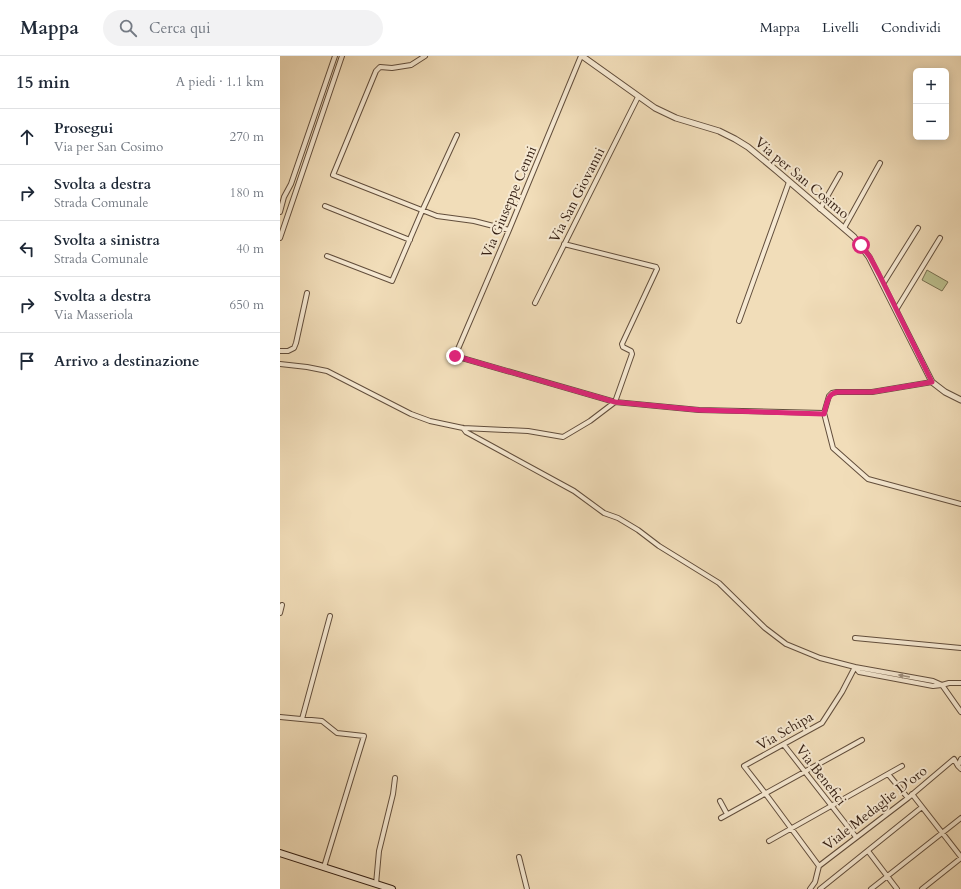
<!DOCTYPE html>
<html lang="it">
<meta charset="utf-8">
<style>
:root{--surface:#fff;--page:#f2f2f3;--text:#1f2937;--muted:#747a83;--line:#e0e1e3}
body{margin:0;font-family:Cardo,serif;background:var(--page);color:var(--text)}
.controls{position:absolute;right:12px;top:12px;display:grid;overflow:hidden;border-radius:6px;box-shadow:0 2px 10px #0003}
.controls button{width:36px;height:36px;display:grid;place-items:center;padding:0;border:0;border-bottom:1px solid var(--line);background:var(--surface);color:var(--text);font:20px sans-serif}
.stop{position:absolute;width:12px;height:12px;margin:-9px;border:3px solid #db2777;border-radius:50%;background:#fff}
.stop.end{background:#db2777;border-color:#fff;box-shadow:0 1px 4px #0008}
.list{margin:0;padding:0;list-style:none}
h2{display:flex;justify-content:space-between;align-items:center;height:52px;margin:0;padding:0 16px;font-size:17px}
h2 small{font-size:13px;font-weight:400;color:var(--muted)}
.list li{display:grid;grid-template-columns:26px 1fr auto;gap:12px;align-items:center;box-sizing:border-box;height:56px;padding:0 16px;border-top:1px solid var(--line)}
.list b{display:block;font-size:15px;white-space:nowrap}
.list p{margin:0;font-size:13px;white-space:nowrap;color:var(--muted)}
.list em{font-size:13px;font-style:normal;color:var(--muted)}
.icon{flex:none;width:22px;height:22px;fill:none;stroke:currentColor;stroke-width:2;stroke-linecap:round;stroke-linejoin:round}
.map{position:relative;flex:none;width:681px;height:833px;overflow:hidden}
header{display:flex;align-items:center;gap:24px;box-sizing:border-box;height:56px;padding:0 20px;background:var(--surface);border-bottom:1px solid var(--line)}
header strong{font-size:19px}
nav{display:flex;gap:22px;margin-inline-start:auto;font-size:14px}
.search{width:280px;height:36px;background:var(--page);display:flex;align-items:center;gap:10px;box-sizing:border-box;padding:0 14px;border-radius:22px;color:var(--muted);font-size:15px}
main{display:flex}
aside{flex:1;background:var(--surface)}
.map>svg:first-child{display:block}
.green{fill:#bbc08e;stroke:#776f50}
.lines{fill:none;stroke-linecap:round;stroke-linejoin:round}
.minor-casing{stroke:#624e3c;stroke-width:6}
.tertiary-casing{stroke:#624e3c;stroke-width:7}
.secondary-casing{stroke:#331e12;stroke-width:8}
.minor{stroke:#f6e9d2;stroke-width:4}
.tertiary{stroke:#f6e9d2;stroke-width:5}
.secondary{stroke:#f6e9d2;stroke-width:6}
.oneway{fill:#9e8e7c}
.route{stroke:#db2777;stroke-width:5}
.labels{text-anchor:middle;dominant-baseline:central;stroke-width:4;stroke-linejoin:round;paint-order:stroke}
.street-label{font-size:14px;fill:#331e12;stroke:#f6e9d2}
</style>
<header>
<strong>Mappa</strong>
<div class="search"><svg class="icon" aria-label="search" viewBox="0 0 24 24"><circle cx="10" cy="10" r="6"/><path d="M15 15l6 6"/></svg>Cerca qui</div>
<nav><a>Mappa</a><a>Livelli</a><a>Condividi</a></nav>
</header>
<main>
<aside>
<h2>15 min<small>A piedi · 1.1 km</small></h2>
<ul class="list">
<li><svg class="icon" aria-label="ahead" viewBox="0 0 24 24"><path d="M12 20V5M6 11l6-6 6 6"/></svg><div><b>Prosegui</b><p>Via per San Cosimo</p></div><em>270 m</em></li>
<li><svg class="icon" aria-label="right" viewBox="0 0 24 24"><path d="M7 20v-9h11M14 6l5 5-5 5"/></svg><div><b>Svolta a destra</b><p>Strada Comunale</p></div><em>180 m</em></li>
<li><svg class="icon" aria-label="left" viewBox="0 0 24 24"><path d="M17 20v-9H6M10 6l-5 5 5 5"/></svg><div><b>Svolta a sinistra</b><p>Strada Comunale</p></div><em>40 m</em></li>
<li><svg class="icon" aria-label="right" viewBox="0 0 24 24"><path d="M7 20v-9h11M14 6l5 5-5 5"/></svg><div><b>Svolta a destra</b><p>Via Masseriola</p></div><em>650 m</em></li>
<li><svg class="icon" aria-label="arrive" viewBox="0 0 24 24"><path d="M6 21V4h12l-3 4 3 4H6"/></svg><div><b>Arrivo a destinazione</b></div></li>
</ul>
</aside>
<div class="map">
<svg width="681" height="833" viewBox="0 0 681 833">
<rect width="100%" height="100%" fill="#f1ddb9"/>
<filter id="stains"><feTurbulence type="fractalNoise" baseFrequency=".005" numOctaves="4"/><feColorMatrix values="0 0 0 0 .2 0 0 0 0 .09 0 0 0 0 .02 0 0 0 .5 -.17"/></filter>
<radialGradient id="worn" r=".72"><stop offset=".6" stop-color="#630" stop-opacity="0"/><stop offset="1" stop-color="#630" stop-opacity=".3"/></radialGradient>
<!-- green -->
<path class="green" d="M647 214 668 226 662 235 642 224Z"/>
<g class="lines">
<!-- minor casing -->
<g class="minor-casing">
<path id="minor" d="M145 0 131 9 112 12 100 11 96 15 53 119 157 160 194 165 229 174
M301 0 229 174 175 300 335 346 419 354 544 357
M45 150 130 184
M540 153 560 118
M0 156 4 141 11 128 55 0
M564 172 600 107
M0 182 62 0
M47 200 112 225 142 155 177 79
M603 228 638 172
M255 247 358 41
M616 254 660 182
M459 265 509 126
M0 295H8L14 292 16 287 27 237
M0 308 27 311 47 315 131 358 150 365 183 372 248 375 283 381 310 365 335 346 352 298 351 295 343 291 342 288 377 213 376 211 284 188
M652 326 592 336H557L552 337 549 340 544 357 553 392 588 423 681 448
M183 372 186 376 294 435 324 457 338 462 358 474 379 490 439 527 485 572 506 588 540 602 575 611 562 636 542 667 464 710 485 737 539 810
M0 557 2 549
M575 582 681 592
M681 627H669L662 629 653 630 579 616 575 611 653 625 662 629 681 656
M0 661 42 665 57 677 84 680 44 811
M22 663 50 560
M504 689 576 781
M681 703 678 710 681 713
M608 718 628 742
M632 738 681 801
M440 745 447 758
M441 762 582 684
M489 785 622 710
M588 795 617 833
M239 801 247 833
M96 828 99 795 113 738 115 722
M530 833 535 826 539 810 628 742 674 703 678 710
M540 833 642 751
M591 833 681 762
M642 833 681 802"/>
</g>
<!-- tertiary casing -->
<g class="tertiary-casing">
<path id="tertiary" d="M302 0 375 52 396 62 439 75 455 83 468 91 497 115 574 181 589 201 652 326 665 336 681 344"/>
</g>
<!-- secondary casing -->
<g class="secondary-casing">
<path id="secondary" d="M0 797 112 833"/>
</g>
<!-- minor -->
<use href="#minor" class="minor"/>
<!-- tertiary -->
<use href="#tertiary" class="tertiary"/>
<!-- secondary -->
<use href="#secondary" class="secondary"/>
</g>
<!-- one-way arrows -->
<defs><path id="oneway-solid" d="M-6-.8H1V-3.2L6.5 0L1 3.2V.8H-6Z"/></defs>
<use class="oneway" href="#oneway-solid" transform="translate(624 620) rotate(-170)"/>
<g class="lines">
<!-- route -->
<path class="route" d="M175 300 335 346 419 354 544 358C547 348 547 338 557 336H592L652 326 599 218 590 201 581 189"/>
</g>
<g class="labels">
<!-- street labels -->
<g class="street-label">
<text transform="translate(522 122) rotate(40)">Via per San Cosimo</text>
<text transform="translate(297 139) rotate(-63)">Via San Giovanni</text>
<text transform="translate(229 146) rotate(-67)">Via Giuseppe Cenni</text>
<text transform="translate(505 675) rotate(-30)">Via Schipa</text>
<text transform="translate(541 719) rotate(52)">Via Benefici</text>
<text transform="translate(595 752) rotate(-38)">Viale Medaglie D'oro</text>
</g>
</g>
<rect width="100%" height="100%" filter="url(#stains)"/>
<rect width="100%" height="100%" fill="url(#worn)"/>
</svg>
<div class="controls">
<button>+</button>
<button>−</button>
</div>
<div class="stop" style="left:581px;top:189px"></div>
<div class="stop end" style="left:175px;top:300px"></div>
</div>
</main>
